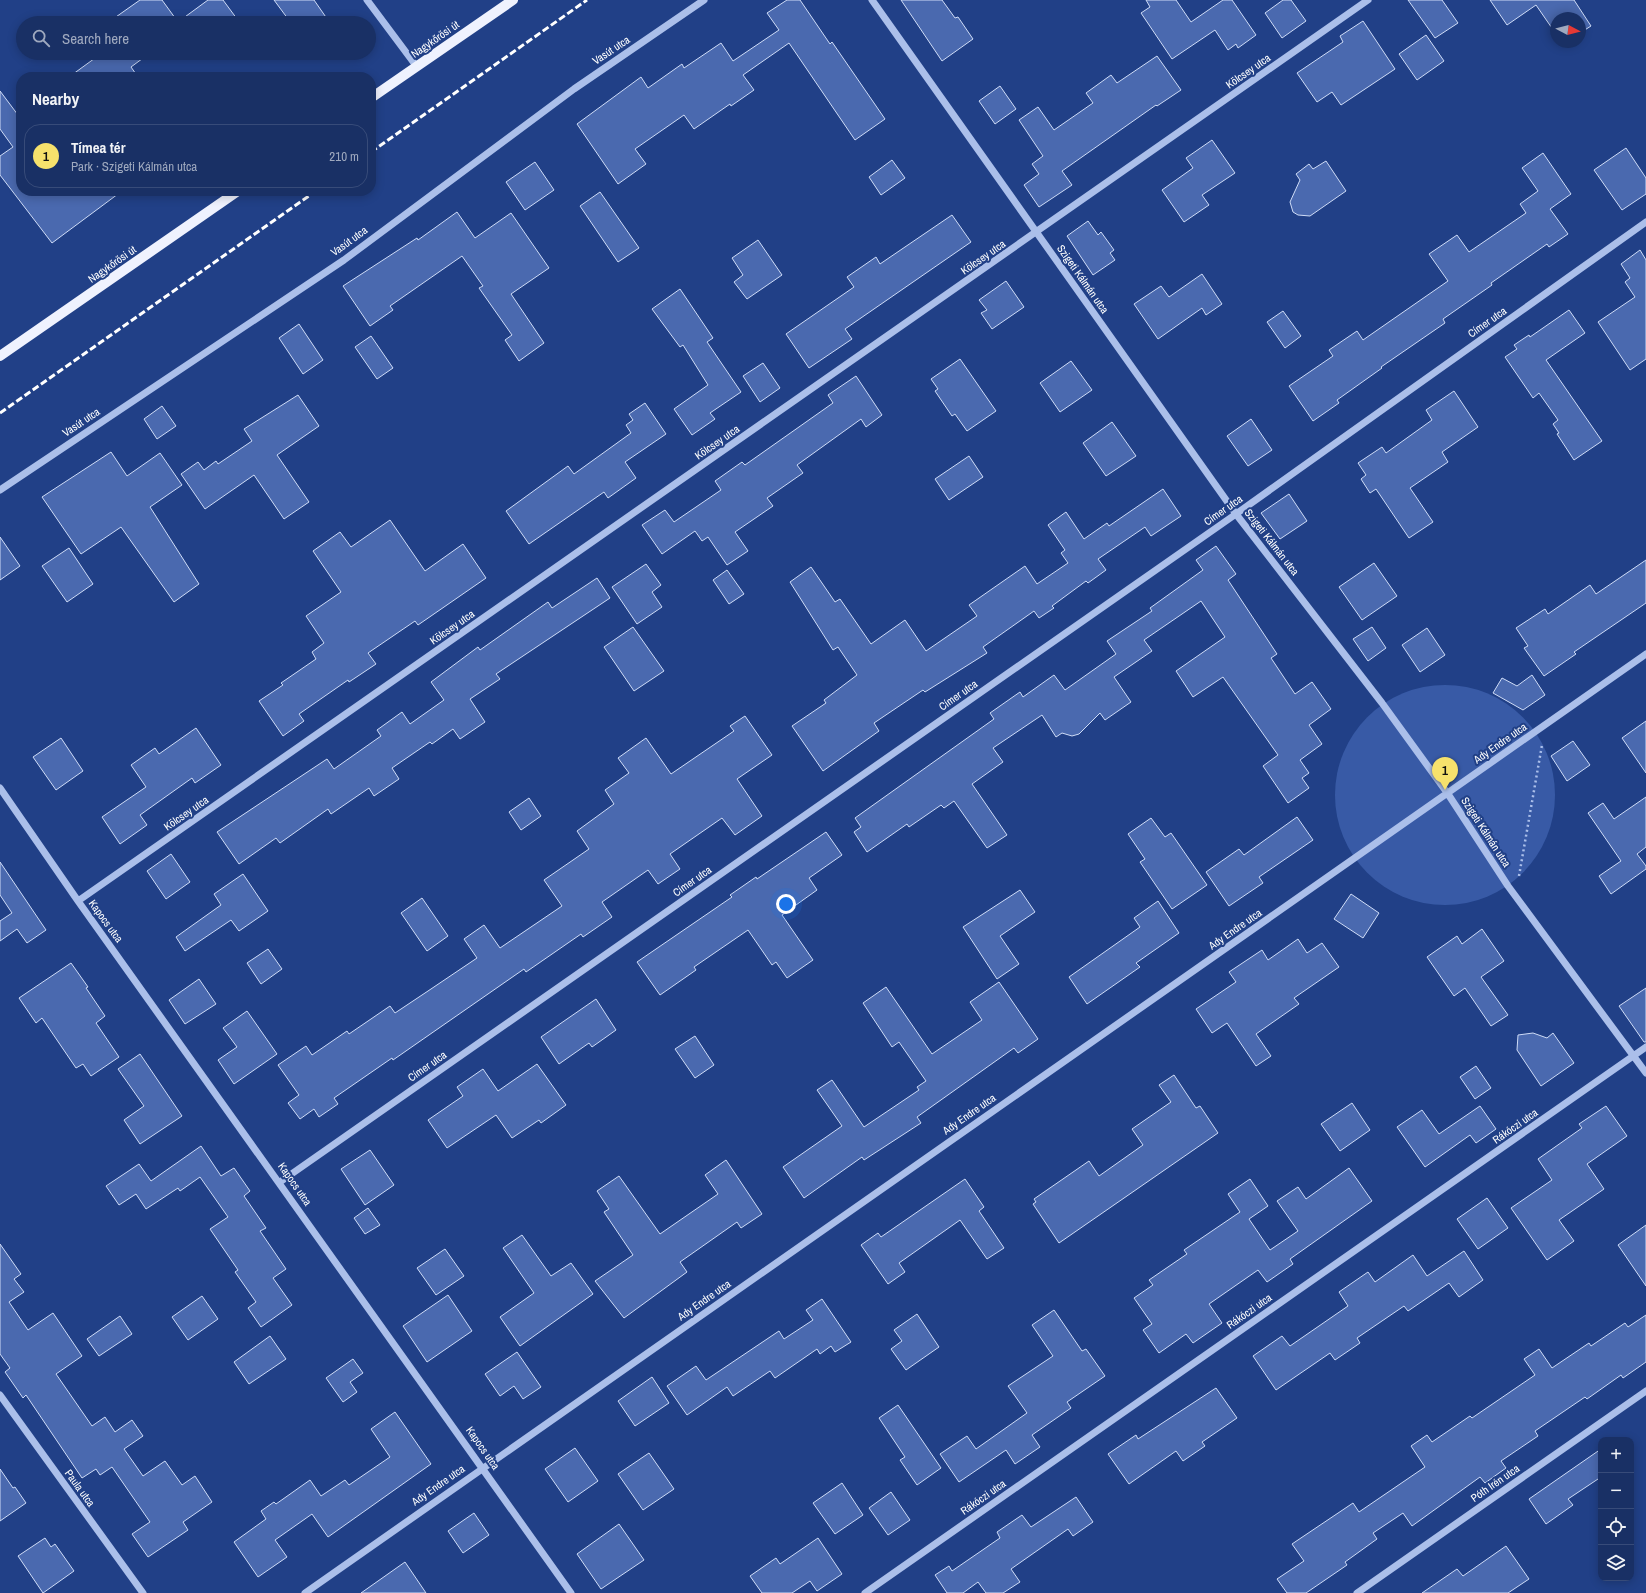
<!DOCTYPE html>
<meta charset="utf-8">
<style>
:root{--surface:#193065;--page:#263c6e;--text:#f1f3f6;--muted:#9fa9bf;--line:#374b79;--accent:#f6e16c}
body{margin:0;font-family:"Archivo Narrow",sans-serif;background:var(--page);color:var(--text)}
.controls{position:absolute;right:12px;bottom:12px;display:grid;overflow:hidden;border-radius:8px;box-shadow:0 2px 10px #0003}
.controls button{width:36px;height:36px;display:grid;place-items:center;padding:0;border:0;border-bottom:1px solid var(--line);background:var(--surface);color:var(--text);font:20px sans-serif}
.compass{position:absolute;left:1550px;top:12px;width:36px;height:36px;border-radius:50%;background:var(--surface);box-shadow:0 2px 10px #0003;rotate:97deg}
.you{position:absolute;left:786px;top:904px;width:14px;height:14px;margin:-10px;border:3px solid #fff;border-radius:50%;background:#1a73e8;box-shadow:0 0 0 6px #1a73e833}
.badge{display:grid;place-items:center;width:26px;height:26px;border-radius:50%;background:var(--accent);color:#111;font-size:13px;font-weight:700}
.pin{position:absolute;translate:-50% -33px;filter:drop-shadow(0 1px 2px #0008)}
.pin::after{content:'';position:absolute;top:21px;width:14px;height:12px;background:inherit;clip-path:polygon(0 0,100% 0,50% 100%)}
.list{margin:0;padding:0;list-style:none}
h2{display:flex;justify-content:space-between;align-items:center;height:52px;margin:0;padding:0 16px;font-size:17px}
h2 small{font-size:13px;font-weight:400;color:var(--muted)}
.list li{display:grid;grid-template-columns:26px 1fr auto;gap:12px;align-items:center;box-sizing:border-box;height:64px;margin:0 8px 8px;padding:0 8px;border:1px solid var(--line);border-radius:16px}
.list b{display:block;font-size:15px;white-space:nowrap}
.list p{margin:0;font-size:13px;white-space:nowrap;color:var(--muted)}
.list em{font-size:13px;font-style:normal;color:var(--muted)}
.icon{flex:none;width:22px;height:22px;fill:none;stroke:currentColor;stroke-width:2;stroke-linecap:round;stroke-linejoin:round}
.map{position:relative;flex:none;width:1646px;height:1593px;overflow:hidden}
.search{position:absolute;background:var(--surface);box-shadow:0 2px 10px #0003;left:16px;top:16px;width:360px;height:44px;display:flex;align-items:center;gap:10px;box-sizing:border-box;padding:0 14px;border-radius:22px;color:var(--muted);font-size:15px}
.panel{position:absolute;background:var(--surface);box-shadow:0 2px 10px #0003;left:16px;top:72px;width:360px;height:124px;border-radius:16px}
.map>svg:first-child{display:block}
.green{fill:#385aa6}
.building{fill:#4a69af;stroke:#cfdcf7}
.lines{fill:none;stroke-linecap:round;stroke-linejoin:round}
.path{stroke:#abbfea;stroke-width:2.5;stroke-dasharray:2 3;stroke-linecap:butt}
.minor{stroke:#abbfea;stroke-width:7}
.major{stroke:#eff2fe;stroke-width:10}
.rail{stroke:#fff;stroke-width:3;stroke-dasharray:7 3;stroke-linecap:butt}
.labels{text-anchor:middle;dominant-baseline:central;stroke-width:4;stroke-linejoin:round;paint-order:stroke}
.street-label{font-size:11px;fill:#fff;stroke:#214087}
</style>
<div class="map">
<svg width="1646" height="1593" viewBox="0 0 1646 1593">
<rect width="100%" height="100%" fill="#214087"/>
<!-- green -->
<path class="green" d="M1335 795a110 110 0 1 1 220 0a110 110 0 1 1-220 0Z"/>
<!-- building -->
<path class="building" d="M140 0H162L178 22 208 0H223L240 23H116L113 19Z
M274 0H314L330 23H291Z
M787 0H800L830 44 832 42 885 119 855 140 789 43 743 75 754 90 731 106 730 104 694 129 684 115 635 149 646 164 618 184 577 124 641 77 648 88 682 64 684 68 721 43 733 61 779 30 767 13Z
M901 0H942L955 18 958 17 973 39 942 61Z
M1146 0H1176L1191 22 1223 0H1232L1256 35 1238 48 1236 44 1228 50 1215 30 1172 59 1141 13 1150 7Z
M1283 0H1291L1306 21 1282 38 1265 13Z
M1408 0H1442L1458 23 1435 38Z
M1490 0H1574L1591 26 1580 33V18H1556V34L1536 5 1507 25Z
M1363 21 1395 69 1341 105 1332 92 1317 102 1297 73 1343 42 1340 36Z
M1426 35 1444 61 1417 80 1399 54Z
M102 53H150L131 67 138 77H69Z
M1157 56 1181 90 1157 106 1156 105 1062 171 1072 185 1039 207 1024 185 1039 174 1032 164 1043 156 1019 120 1038 107 1054 130 1093 103 1086 93 1111 75 1117 83Z
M1000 86 1016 109 995 124 979 101Z
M0 91 21 119V191H122L52 243 0 175V156L13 147 0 129Z
M1212 140 1235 173 1202 195 1209 205 1184 222 1162 190 1193 168 1186 158Z
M1626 148 1646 178V194L1622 210 1594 170Z
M1543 153 1571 194 1550 209 1568 234 1549 247 1547 244 1491 283 1492 285 1443 319 1445 323 1381 367 1382 368 1337 400 1339 403 1313 421 1289 386 1333 356 1329 350 1357 331 1363 340 1448 281 1429 254 1457 235 1469 252 1526 213 1520 204 1538 191 1522 168Z
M892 160 905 178 881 195 869 177Z
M1326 161 1346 191 1310 216 1298 215 1293 212 1290 202 1300 180 1296 174 1309 164 1313 169Z
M535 162 554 190 525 210 506 182Z
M600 192 639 248 618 262 580 206Z
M457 212 475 238 511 213 549 268 511 294 544 343 519 361 505 340 512 335 479 288 483 286 462 256 390 306 393 310 370 326 343 286 417 238 418 240Z
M952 215 971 242 845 329 852 339 809 368 786 334 854 287 847 277 876 257 880 264Z
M1088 221 1098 235 1101 232 1114 250 1110 253 1115 260 1093 275 1067 236Z
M758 240 782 275 747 299 734 282 743 275 732 258Z
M1640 250 1646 260V359L1630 370 1598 322 1635 297 1625 282 1630 278 1621 264Z
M1202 274 1222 304 1206 315 1202 308 1158 339 1134 304 1161 286 1169 297Z
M1006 281 1024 307 992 329 981 313 987 310 979 300Z
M680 289 713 338 707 342 741 392 710 413 715 419 692 435 674 409 708 385 683 345 680 347 652 309Z
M1569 310 1585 333 1546 360 1602 441 1574 460 1557 434 1559 433 1553 424 1558 420 1539 393 1533 398 1505 357 1517 349 1514 345 1529 335 1530 337Z
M1283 311 1301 336 1285 348 1267 322Z
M299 324 323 360 303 374 279 338Z
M371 336 393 368 377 379 355 347Z
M960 359 996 411 967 431 955 414 952 416 935 391 938 389 931 379Z
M1071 361 1092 390 1060 412 1040 383Z
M763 363 780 388 760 402 743 376Z
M856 376 882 415 866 427 861 419 797 465 803 473 767 498 773 506 735 532 748 551 727 565 708 537 702 541 695 531 662 554 642 525 665 510 674 522 721 490 715 481 742 462 745 465 833 403 828 395Z
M1454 391 1478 427 1442 452 1448 462 1410 488 1433 522 1409 538 1376 489 1370 493 1361 479 1366 475 1358 463 1382 447 1386 453 1432 420 1426 410Z
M298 395 319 426 277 455 309 502 284 519 254 475 205 509 181 474 198 462 204 470 216 461 218 464 252 441 244 429Z
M645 403 666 434 625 462 636 478 608 498 604 492 529 544 506 511 568 466 574 474 631 433 626 425 633 420 629 414Z
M162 406 176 426 157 439 144 419Z
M1251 419 1272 450 1248 466 1227 436Z
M1112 422 1136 456 1106 476 1083 443Z
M111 452 127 476 160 453 182 485 150 507 199 584 174 602 121 527 81 554 42 497Z
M969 456 983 477 949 500 935 479Z
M1163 489 1181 516 1151 536 1145 527 1098 559 1106 570 1088 583 1086 581 1052 606 1054 608 1039 618 1034 611 983 647 987 653 925 692 923 690 874 723 879 731 823 771 792 726 826 703 824 700 857 675 838 647 833 650 790 582 811 567 835 602 840 599 871 644 905 620 926 651 977 616 969 605 1025 566 1037 584 1068 563 1061 553 1065 550 1048 525 1066 512 1084 539 1107 523 1109 526Z
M1289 494 1307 521 1280 539 1261 513Z
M390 520 425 571 463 544 486 578 418 625 415 621 368 653 376 664 349 682 348 680 299 714 304 721 283 736 259 701 283 685 281 683 316 659 312 652 324 643 306 616 341 592 313 551 340 532 351 547Z
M0 537 20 566 0 580Z
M1216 546 1236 574 1228 580 1277 654 1271 658 1295 694 1312 682 1331 709 1309 725 1322 744 1300 760 1309 773 1302 778 1309 788 1288 803 1263 766 1278 755 1223 677 1193 697 1176 671 1225 637 1201 601 1144 640 1152 651 1114 677 1131 702 1105 720 1100 713 1079 734 1072 736 1062 733 1056 737 1042 715 993 748 1003 762 972 784 1007 835 987 848 954 801 944 808 941 805 909 827 907 824 867 852 854 832 861 827 855 818 994 719 990 713 1020 692 1023 697 1054 675 1065 690 1116 654 1107 641 1152 611 1150 608 1203 570 1196 560Z
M69 548 93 584 67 602 42 566Z
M1646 560V603L1574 652 1576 654 1544 676 1524 648 1528 646 1516 628 1545 609 1548 614 1590 585 1596 594Z
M1374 563 1397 596 1362 620 1339 587Z
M646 564 661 585 652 592 662 607 637 624 612 587Z
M727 570 744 594 729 604 713 580Z
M597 578 610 598 496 674 500 679 470 699 485 722 460 739 453 729 432 744 430 742 392 768 399 779 374 796 369 788 331 814 328 809 280 843 276 838 239 864 217 832 327 759 334 769 381 736 377 730 402 712 410 724 444 700 431 682 478 647 480 650 548 602 552 608Z
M633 627 664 671 634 691 604 647Z
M1372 627 1386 648 1368 661 1353 639Z
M1427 628 1445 655 1420 672 1402 645Z
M1532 675 1545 695 1523 710 1493 693 1502 678 1517 686Z
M745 716 772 755 737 779 762 816 735 835 722 818 670 854 680 869 658 884 648 870 602 902 612 917 583 937 581 934 526 972 524 969 393 1060 392 1058 334 1098 338 1104 319 1117 314 1109 300 1119 288 1103 299 1095 278 1065 306 1046 312 1055 347 1031 349 1034 390 1006 395 1013 428 991 477 958 464 939 484 925 500 948 562 906 544 880 589 849 577 831 614 804 605 790 629 773 618 758 646 738 671 774 734 731 730 726Z
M1646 721V773L1622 738Z
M196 728 221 765 195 783 192 778 140 815 147 825 120 844 102 817 146 787 131 765 155 748 159 754Z
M61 738 83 771 56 790 33 757Z
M1573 741 1590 765 1567 781 1551 756Z
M1646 797V847L1637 854 1646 866V869L1611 894 1599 876 1621 861 1588 813 1603 803 1614 819Z
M529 798 541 816 521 830 509 812Z
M1297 817 1313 840 1259 877 1263 883 1229 906 1206 872 1239 849 1244 855Z
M1151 818 1165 837 1171 833 1207 885 1172 909 1140 862 1145 859 1128 834Z
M826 832 842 855 809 878 817 890 782 915 813 960 787 978 776 962 772 965 748 930 694 967 696 970 660 995 637 962 732 897 730 895 756 877 757 879Z
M171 854 190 882 166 899 147 871Z
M0 862 46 930 27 943 17 929 0 941V921L12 913 0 895Z
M243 874 268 911 239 931 231 920 185 951 176 937 221 905 214 894Z
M1020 890 1035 912 1000 936 1019 964 997 979 963 927Z
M1351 894 1379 913 1363 938 1334 919Z
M422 898 448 936 427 951 401 913Z
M1158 901 1179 933 1136 963 1140 967 1087 1004 1069 977 1140 927 1134 918Z
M1482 929 1504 961 1481 977 1508 1015 1491 1026 1465 988 1454 996 1427 957 1457 936 1462 944Z
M1298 939 1307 953 1322 943 1339 967 1294 998 1299 1004 1256 1034 1271 1056 1256 1066 1227 1023 1212 1033 1196 1009 1236 982 1229 972 1262 950 1268 960Z
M268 949 282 969 261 984 247 963Z
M71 963 88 987 86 988 105 1016 96 1023 119 1057 91 1076 83 1064 76 1068 42 1018 36 1023 19 998Z
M199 979 216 1004 185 1024 169 1000Z
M999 982 1038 1039 1018 1053 1014 1048 917 1117 921 1123 864 1160 862 1157 804 1198 783 1167 842 1126 817 1090 832 1080 864 1127 919 1090 917 1087 926 1081 899 1042 892 1047 863 1003 886 987 932 1054 982 1020 970 1002Z
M1646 988V1042H1644L1619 1006Z
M596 999 616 1030 592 1047 589 1043 559 1064 541 1037Z
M247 1011 277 1054 234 1084 218 1060 237 1047 223 1028Z
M1533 1033 1547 1038 1553 1033 1574 1063 1541 1086 1517 1050 1518 1035Z
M695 1036 714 1065 695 1078 675 1049Z
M140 1054 182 1116 140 1144 124 1120 144 1106 118 1069Z
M537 1064 566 1105 541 1123 539 1120 512 1138 496 1115 447 1148 428 1120 463 1096 457 1087 483 1069 498 1091Z
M1476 1066 1491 1088 1475 1099 1460 1077Z
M1174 1075 1196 1108 1200 1106 1218 1133 1059 1243 1033 1204 1036 1202 1034 1199 1089 1161 1099 1176 1143 1145 1132 1129 1171 1102 1159 1085Z
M1352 1103 1370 1130 1340 1151 1321 1124Z
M1480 1106 1496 1129 1476 1143 1470 1135 1425 1167 1397 1127 1422 1110 1439 1134Z
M1606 1106 1627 1136 1587 1164 1604 1189 1559 1220 1574 1241 1547 1260 1511 1208 1552 1180 1538 1159 1582 1128 1579 1124Z
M201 1146 221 1176 234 1168 250 1191 244 1196 266 1228 260 1231 286 1269 273 1278 292 1305 261 1327 248 1308 256 1302 235 1272 238 1270 210 1229 228 1217 200 1177 180 1191 178 1188 146 1209 136 1194 119 1205 106 1186 139 1164 151 1181Z
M370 1150 394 1185 365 1205 341 1169Z
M726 1160 762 1214 741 1228 737 1222 680 1262 687 1272 624 1318 595 1281 633 1255 604 1212 609 1209 597 1191 619 1176 660 1234 718 1194 705 1175Z
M1349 1168 1372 1201 1290 1259 1293 1264 1267 1282 1258 1270 1209 1304 1222 1323 1193 1343 1186 1334 1159 1353 1143 1330 1152 1324 1134 1298 1153 1285 1149 1280 1187 1254 1184 1250 1240 1212 1228 1194 1250 1179 1268 1206 1249 1219 1270 1250 1298 1231 1277 1201 1298 1187 1306 1199Z
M965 1179 984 1207 979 1211 1004 1248 987 1259 960 1220 899 1263 905 1272 888 1284 861 1245 878 1233 881 1237Z
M1487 1198 1508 1228 1478 1249 1457 1219Z
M368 1208 380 1225 365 1234 354 1218Z
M1646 1225V1286L1618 1245Z
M522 1235 551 1276 571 1263 593 1294 520 1346 500 1317 534 1293 503 1248Z
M0 1244 21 1274 14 1279 24 1292 9 1302 28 1330 53 1313 82 1356 56 1374 92 1426 105 1417 115 1432 132 1420 143 1436 124 1449 143 1476 165 1461 182 1485 195 1476 212 1502 183 1522 188 1530 148 1557 132 1534 150 1522 112 1467 100 1475 96 1469 82 1478 26 1395 23 1398 5 1372 10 1368 0 1354Z
M445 1249 464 1276 436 1295 417 1268Z
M1464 1251 1483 1280 1459 1297 1449 1283 1408 1311 1404 1306 1357 1338 1360 1343 1335 1360 1330 1353 1276 1390 1253 1356 1282 1336 1290 1346 1348 1306 1339 1292 1368 1272 1375 1282 1413 1255 1427 1276Z
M448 1295 472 1331 427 1362 403 1326Z
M202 1296 218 1319 188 1340 172 1317Z
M822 1299 851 1342 835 1352 831 1346 820 1354 817 1349 775 1378 770 1371 733 1396 727 1387 687 1415 667 1386 696 1366 706 1380 779 1331 784 1339 813 1320 806 1310Z
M1054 1310 1082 1351 1086 1349 1105 1376 1067 1402 1071 1408 1032 1435 1040 1447 1015 1464 1006 1450 959 1482 940 1454 967 1436 976 1449 1027 1413 1008 1386 1053 1356 1032 1325Z
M917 1314 939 1347 906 1370 891 1349 902 1341 894 1330Z
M1646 1315V1362L1623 1378 1621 1375 1587 1399 1585 1397 1535 1431 1538 1436 1501 1461 1506 1468 1485 1483 1480 1477 1412 1526 1403 1513 1373 1533 1377 1539 1345 1562 1347 1565 1306 1593H1287L1277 1579 1304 1561 1292 1544 1353 1503 1359 1512 1425 1467 1411 1446 1427 1435 1432 1442 1470 1416 1472 1418 1535 1375 1524 1359 1539 1349 1552 1368 1589 1343 1591 1346 1625 1323 1628 1327Z
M120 1316 132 1334 99 1356 87 1339Z
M270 1336 286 1359 249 1384 234 1362Z
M517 1352 541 1387 523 1399 514 1386 500 1396 485 1374Z
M353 1359 363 1373 350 1382 357 1392 343 1402 326 1378Z
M652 1377 669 1403 635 1426 618 1401Z
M1216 1388 1237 1418 1202 1442 1205 1446 1183 1461 1176 1451 1129 1484 1108 1454 1136 1435 1138 1439Z
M898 1405 941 1468 917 1485 900 1460 905 1457 879 1418Z
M395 1412 431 1464 328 1537 312 1514 275 1540 287 1557 258 1577 234 1542 266 1519 261 1511 274 1502 276 1504 310 1480 321 1496 345 1480 349 1485 390 1457 371 1429Z
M575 1448 598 1481 568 1502 545 1469Z
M1601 1449V1477L1568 1499 1573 1505 1546 1524 1529 1499Z
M649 1453 674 1489 643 1510 618 1474Z
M0 1469 13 1488 15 1487 26 1503 0 1521Z
M842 1483 863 1515 835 1534 813 1503Z
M891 1492 910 1520 888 1535 869 1508Z
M1076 1497 1093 1522 1073 1536 1068 1529 1011 1569 1020 1582 1003 1593H986L978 1582 963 1593H947L935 1575 949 1566 952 1571 1000 1538 997 1532 1022 1515 1031 1527Z
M474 1513 489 1535 463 1553 448 1531Z
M619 1524 644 1560 601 1589 577 1554Z
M45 1538 51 1547 55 1544 74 1571 43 1593 18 1556Z
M818 1538 842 1574 817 1591 810 1581 792 1593H762L750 1576 776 1558 780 1564Z
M1506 1546 1529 1579 1508 1593H1422L1457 1569 1463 1576Z
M405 1562 426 1593H361Z"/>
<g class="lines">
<!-- path -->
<path class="path" d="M1519 876 1542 745"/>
<!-- minor -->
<path class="minor" d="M367 0 417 67
M872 0 1236 514 1382 703 1448 794 1508 886 1646 1073
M0 490 344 260 574 89 704 0
M0 788 78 901 571 1593
M78 901 1368 0
M280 1182 1236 514 1646 222
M0 1395 143 1593
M305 1593 1646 654
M865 1593 1646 1047
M1357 1593 1646 1391"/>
<!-- major -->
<path class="major" d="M371 98 513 0
M0 356 238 191"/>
<!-- rail -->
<path class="rail" d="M371 152 587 0
M0 413 316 191"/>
</g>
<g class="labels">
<!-- street labels -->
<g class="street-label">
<text transform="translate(435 39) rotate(-35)">Nagykőrösi út</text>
<text transform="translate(611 50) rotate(-34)">Vasút utca</text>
<text transform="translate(1248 71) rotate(-35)">Kölcsey utca</text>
<text transform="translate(349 241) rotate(-36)">Vasút utca</text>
<text transform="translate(983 257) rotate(-35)">Kölcsey utca</text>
<text transform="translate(112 264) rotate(-35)">Nagykőrösi út</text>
<text transform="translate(1083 279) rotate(55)">Szigeti Kálmán utca</text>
<text transform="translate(1487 322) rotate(-35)">Címer utca</text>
<text transform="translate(81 422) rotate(-34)">Vasút utca</text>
<text transform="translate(717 442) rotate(-35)">Kölcsey utca</text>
<text transform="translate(1223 510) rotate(-35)">Címer utca</text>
<text transform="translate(1272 542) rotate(52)">Szigeti Kálmán utca</text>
<text transform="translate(452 627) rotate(-35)">Kölcsey utca</text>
<text transform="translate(958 695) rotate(-35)">Címer utca</text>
<text transform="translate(1500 743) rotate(-35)">Ady Endre utca</text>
<text transform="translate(186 813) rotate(-35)">Kölcsey utca</text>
<text transform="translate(1486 832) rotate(57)">Szigeti Kálmán utca</text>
<text transform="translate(692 881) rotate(-35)">Címer utca</text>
<text transform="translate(106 921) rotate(54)">Kapocs utca</text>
<text transform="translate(1235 929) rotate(-35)">Ady Endre utca</text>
<text transform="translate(427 1066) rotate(-35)">Címer utca</text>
<text transform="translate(969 1114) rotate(-35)">Ady Endre utca</text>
<text transform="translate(1515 1126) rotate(-35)">Rákóczi utca</text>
<text transform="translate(295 1184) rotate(55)">Kapocs utca</text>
<text transform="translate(704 1300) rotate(-35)">Ady Endre utca</text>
<text transform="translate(1249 1311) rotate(-35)">Rákóczi utca</text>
<text transform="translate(483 1448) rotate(55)">Kapocs utca</text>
<text transform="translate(1495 1483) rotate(-35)">Póth Irén utca</text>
<text transform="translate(438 1485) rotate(-35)">Ady Endre utca</text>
<text transform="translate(80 1488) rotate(54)">Paula utca</text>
<text transform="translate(983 1497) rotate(-35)">Rákóczi utca</text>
</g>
</g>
</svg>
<div class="controls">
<button>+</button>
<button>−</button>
<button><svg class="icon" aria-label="locate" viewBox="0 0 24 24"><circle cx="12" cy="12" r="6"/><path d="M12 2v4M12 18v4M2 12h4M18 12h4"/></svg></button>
<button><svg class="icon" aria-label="layers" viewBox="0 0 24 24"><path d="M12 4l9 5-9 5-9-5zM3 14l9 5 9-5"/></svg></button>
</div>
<svg class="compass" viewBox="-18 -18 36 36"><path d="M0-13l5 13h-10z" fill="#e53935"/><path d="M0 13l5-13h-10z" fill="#9fa9bf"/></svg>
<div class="you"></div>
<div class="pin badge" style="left:1445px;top:790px">1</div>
<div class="search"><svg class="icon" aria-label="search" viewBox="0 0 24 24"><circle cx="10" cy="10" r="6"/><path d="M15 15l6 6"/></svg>Search here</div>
<section class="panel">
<h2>Nearby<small></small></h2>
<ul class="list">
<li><span class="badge">1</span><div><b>Tímea tér</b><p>Park · Szigeti Kálmán utca</p></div><em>210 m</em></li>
</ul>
</section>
</div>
